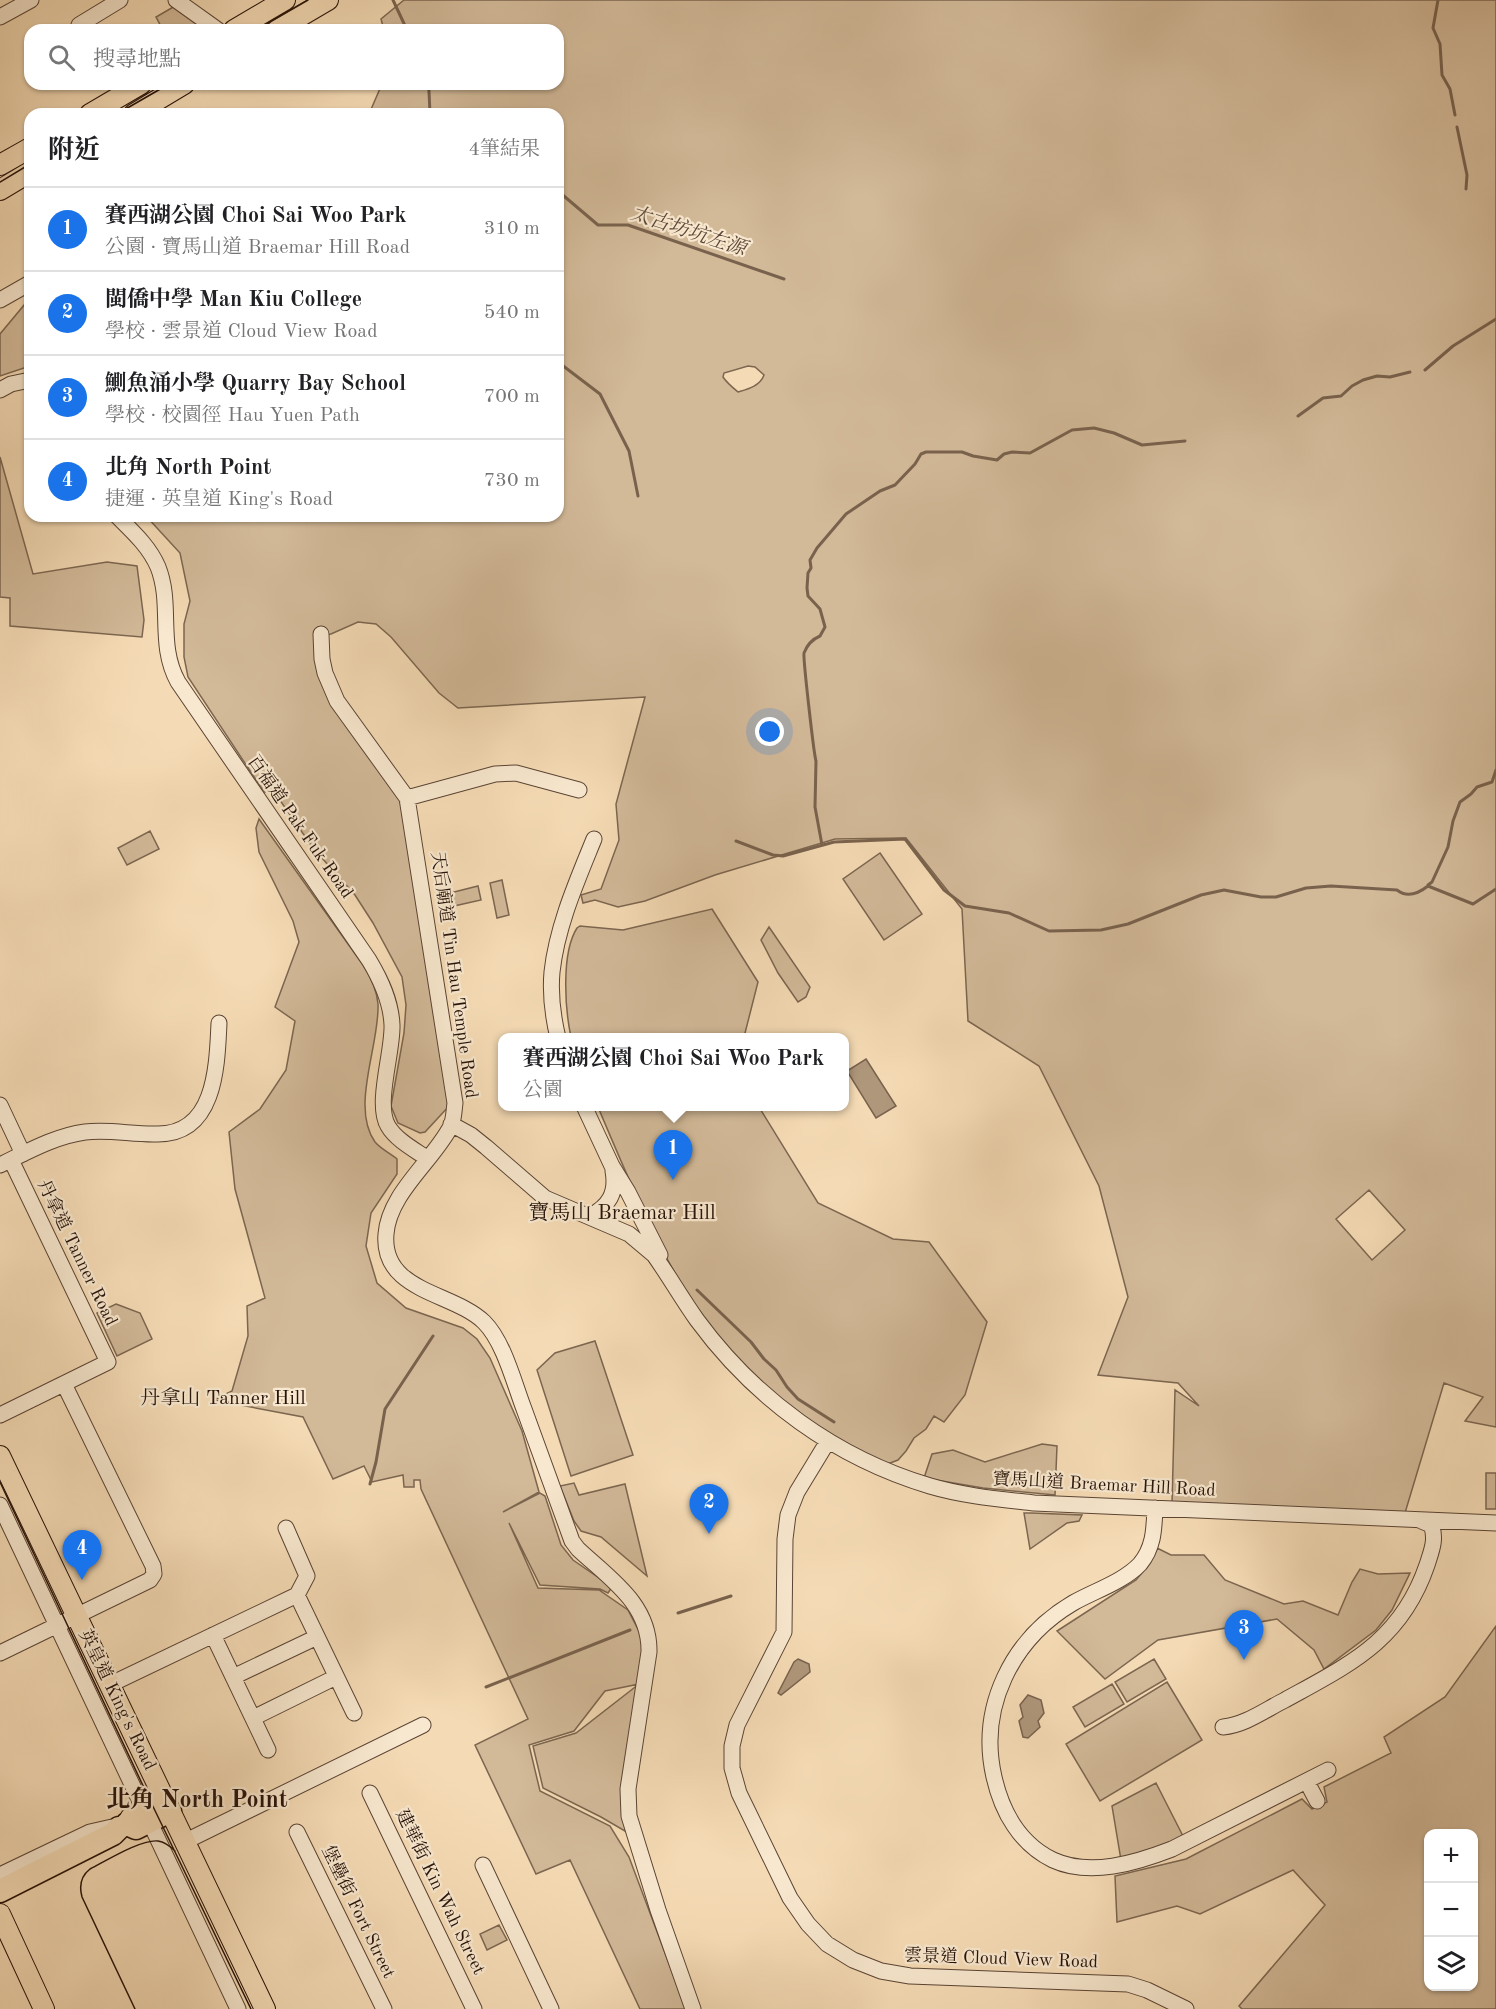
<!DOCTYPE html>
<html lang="zh-TW">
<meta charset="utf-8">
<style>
:root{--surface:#fff;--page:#f2f2f2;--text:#202124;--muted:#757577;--line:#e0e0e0;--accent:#1a73e8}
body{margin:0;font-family:"Old Standard TT","Noto Serif TC",serif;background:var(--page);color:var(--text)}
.controls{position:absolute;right:18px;bottom:18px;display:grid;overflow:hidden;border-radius:12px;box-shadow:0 2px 4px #0004}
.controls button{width:54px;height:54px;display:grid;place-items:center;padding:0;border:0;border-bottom:2px solid var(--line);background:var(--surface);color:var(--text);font:30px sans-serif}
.you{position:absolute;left:770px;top:732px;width:21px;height:21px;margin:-15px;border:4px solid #fff;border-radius:50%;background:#1a73e8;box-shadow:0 0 0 9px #1a73e833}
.badge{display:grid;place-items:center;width:39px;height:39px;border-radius:50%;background:var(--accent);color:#fff;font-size:20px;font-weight:700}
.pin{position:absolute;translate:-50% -50px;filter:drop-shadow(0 2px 3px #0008)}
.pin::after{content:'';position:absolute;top:32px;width:21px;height:18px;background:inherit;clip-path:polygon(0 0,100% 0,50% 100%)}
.popup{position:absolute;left:498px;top:1033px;width:351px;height:78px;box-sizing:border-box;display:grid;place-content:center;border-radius:12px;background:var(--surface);filter:drop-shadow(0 2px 4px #0005);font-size:20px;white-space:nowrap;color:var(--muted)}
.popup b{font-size:22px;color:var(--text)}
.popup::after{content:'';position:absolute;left:50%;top:100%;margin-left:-12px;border:12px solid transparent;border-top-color:var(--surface)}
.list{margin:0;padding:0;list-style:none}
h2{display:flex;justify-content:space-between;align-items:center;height:78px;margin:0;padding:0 24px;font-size:26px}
h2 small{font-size:20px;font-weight:400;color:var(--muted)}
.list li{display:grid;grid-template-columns:39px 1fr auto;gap:18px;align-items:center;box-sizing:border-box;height:84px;padding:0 24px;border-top:2px solid var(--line)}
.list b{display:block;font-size:22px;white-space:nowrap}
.list p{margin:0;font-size:20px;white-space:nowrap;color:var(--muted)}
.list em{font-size:20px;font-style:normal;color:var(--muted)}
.icon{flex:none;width:33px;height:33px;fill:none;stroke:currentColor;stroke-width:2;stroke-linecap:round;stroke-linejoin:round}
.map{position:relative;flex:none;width:1496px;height:2009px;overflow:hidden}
.search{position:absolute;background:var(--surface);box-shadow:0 2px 4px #0004;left:24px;top:24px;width:540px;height:66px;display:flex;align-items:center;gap:15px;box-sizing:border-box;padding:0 21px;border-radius:18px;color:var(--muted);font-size:22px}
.panel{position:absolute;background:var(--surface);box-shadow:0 2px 4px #0004;left:24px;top:108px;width:540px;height:414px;border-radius:18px}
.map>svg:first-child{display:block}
.green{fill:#d2b998;stroke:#7c6650;stroke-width:1.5;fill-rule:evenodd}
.water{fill:#af977b;stroke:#79624d;stroke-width:1.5}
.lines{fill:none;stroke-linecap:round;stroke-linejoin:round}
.stream{stroke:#79624d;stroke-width:3}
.minor-casing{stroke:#5a4434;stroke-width:17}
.major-casing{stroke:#271209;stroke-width:22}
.highway-casing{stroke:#271209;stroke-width:25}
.minor{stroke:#f8e8cf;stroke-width:15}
.major{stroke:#f5dbb5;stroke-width:20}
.highway{stroke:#f5dbb5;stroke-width:22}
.tram{stroke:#271209;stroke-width:1.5}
.labels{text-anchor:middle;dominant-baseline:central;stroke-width:4.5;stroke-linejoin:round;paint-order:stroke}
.street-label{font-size:18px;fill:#271209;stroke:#f8e8cf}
.water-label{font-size:20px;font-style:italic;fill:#5d4737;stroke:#f8e8cf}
.neighbourhood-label{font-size:20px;fill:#271209;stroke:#f8e8cf}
.quarter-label{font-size:21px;fill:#271209;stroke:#f8e8cf}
.district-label{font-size:24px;font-weight:bold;fill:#271209;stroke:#f8e8cf}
</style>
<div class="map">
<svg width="1496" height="2009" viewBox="0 0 1496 2009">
<rect width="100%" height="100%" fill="#f5dbb5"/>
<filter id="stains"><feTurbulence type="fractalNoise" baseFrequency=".00333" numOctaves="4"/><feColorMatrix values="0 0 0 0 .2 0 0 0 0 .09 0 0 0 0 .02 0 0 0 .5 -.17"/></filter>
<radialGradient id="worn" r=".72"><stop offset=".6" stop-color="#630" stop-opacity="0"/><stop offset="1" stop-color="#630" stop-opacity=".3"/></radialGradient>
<!-- green -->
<path class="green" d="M404 0H1496V1427L1465 1421 1483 1397 1444 1383 1405 1513 1172 1503 1175 1390 1199 1406 1178 1383 1098 1375 1128 1297 1099 1186 1039 1066 968 1021 962 909 906 838 835 839 715 875 645 901 618 907 595 900 583 903 581 895 601 889 619 840 616 804 645 697 458 708 439 693 391 637 376 624 358 622 331 634 315 637 318 655 402 800 450 1105 425 1132 420 1133 398 1123 391 1106 404 1033 406 1005 402 977 373 923 355 895 313 848 275 793 264 792 188 677 184 657V624L190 601 180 553 146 516H558V114H369L382 84H558V30H384L381 19ZM748 366 755 367 764 375C760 386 748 389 738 392 732 387 727 383 723 377L724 373ZM1369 1190 1405 1230 1372 1260 1336 1219Z
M175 6 206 30H163L156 17Z
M30 302V366L0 376V334L25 304Z
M0 457 33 574 107 562 137 566 144 620 142 637 10 626V598L0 597Z
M259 819 363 965C370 976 377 990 378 1004 380 1044 350 1107 375 1142 381 1149 391 1154 397 1159V1174L371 1213 366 1246 377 1283 406 1308 463 1328 477 1339 490 1358 522 1431 539 1492 503 1512 540 1493 545 1496 561 1545 573 1560 612 1587 608 1593 600 1589 540 1585 509 1523 538 1588 599 1590 628 1610 645 1643 630 1834 601 1817 543 1788 533 1746 576 1733 639 1684 605 1691 574 1731 529 1745 540 1791 610 1826 629 1857 686 2009H640L570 1860 536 1874 475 1745 528 1719 421 1489 420 1480H414V1487H404L403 1475 372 1482 364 1466 333 1479 303 1417 214 1400 232 1391 248 1336 247 1306 265 1298 235 1189 229 1132 260 1109 286 1070 295 1021 275 1007 299 942 293 921 259 852 256 828Z
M150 831 159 849 127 865 118 848Z
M880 853 922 914 884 940 843 879Z
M502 880 509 915 497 918 490 883Z
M478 886 481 900 445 908 442 895Z
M712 909 758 982 744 1037H571C565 1009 561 953 577 928L580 926 623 930Z
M769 927 810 987 806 997 798 1002 778 973 761 940Z
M598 1107H759L818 1203 893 1239 929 1242 987 1322 965 1395 944 1422 934 1416 926 1429 914 1438 906 1451 898 1460 885 1465 792 1412C778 1393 769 1390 751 1377 742 1370 732 1359 725 1350 669 1278 633 1190 598 1107Z
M116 1304 140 1313 152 1339 117 1356 97 1313Z
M595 1341 633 1455 571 1476 537 1370 555 1353Z
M1042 1444 1057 1446 1055 1495 983 1488 924 1478 932 1454 953 1450 985 1462Z
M1486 1473H1496V1509H1486Z
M574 1483 579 1495 625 1484 647 1576 601 1537 581 1531 574 1521 560 1486Z
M1024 1513H1032L1082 1515 1079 1521 1067 1523 1030 1549Z
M1157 1548 1171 1555H1204L1225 1580 1284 1604 1303 1601 1338 1615 1352 1582 1360 1569 1378 1574 1410 1573 1392 1610 1376 1630 1324 1669 1314 1650 1277 1619 1158 1640 1105 1679 1057 1631 1136 1580 1147 1567Z
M1496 1626V2009H1242L1239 2006 1325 1905 1293 1870 1200 1914 1177 1906 1117 1922 1115 1876 1186 1859 1302 1799 1312 1809 1327 1802 1324 1787 1391 1753 1384 1737 1445 1697ZM1428 1834H1474V1986H1428Z
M1154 1659 1166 1679 1127 1702 1115 1682Z
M1167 1682 1202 1740 1100 1801 1066 1744Z
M1112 1684 1124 1704 1085 1727 1073 1707Z
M1156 1783 1184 1838 1121 1860 1112 1806Z
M499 1925 507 1940 487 1950 480 1934Z"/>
<!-- water -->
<path class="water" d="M866 1059 896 1106 876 1118 847 1071Z
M798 1659 809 1664 810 1672 781 1695 778 1693 794 1662Z
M1028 1695 1041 1700 1044 1713 1038 1721 1040 1727 1028 1738 1023 1737 1019 1721 1023 1717 1020 1705Z"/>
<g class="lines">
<!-- stream -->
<path class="stream" d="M393 0 407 30
M1438 0 1433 28 1440 44 1442 75 1450 89 1455 115
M427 84 429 91 430 114
M1457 127 1467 175 1466 189
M558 191 598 225H628L784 279
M558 362 600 394 629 451 638 496
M1425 370 1453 346 1496 319
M1298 416 1323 398 1341 396 1352 386 1363 380 1377 376 1390 377 1410 372
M736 841 773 855 783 856 834 842 905 839 944 890 965 906 1009 913 1049 931 1101 930 1128 924 1201 895 1224 890 1261 897H1276L1306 888 1331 886 1397 890C1407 898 1419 893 1428 886L1473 904 1496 889
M822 845 815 807 816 761C814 755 803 659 804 653 807 645 813 639 820 636L825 627 820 609 808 596 807 588 808 573 811 568 810 560 817 548 846 514 880 491 895 485 915 464 921 454 926 452H962L973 456 997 460 1004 454 1012 452 1030 453 1072 430 1094 428 1114 433 1142 445 1185 441
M1428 885 1432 882 1448 847 1453 821 1460 802 1471 794 1477 787 1492 782 1496 770
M697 1290 751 1342 764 1359 776 1370 787 1387 798 1399 834 1422
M370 1484 376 1462 385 1409 433 1336
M678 1613 731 1596
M486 1687 630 1630"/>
<!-- minor casing -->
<g class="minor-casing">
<path id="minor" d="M176 0 218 30
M0 17 31 0
M79 25 120 0
M0 300 30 283
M0 390 11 384 30 380
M117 516C132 531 149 546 158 567 173 605 157 644 178 682L369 960C381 980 391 1001 392 1025 393 1052 375 1104 388 1126 396 1140 415 1150 428 1159
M321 634 322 659 325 673 337 701 407 798 455 1103C454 1110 454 1119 451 1126 433 1161 389 1193 386 1234 381 1292 453 1292 484 1322 504 1342 514 1383 524 1409 540 1453 556 1497 572 1541L578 1549C610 1579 650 1604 649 1652L628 1789 629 1816 658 1910 693 2009
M407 798 495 774 516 773 579 790
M558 1038C553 1017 550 994 552 972 557 926 577 881 594 839
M0 1105 23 1154
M584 1106 612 1166 628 1192 660 1255
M451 1124 471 1135 486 1147 545 1198 629 1234 654 1255C669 1276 682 1299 697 1320 755 1399 836 1458 930 1486 964 1496 999 1499 1034 1503L1496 1523
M0 1165C27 1152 55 1136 85 1132 110 1129 134 1135 158 1134 216 1134 217 1065 219 1023
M590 1216C609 1206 617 1193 613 1171
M0 1415 108 1362 11 1160
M828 1441 797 1492 788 1515 785 1539 784 1632 737 1725 732 1746V1768L739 1793 790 1898 808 1924 827 1944 853 1960 881 1971 910 1976 1128 1984 1147 1990 1186 2009
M0 1505 238 2009
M1155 1508C1154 1529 1154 1547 1140 1564 1123 1582 1094 1591 1073 1603 1012 1639 978 1707 994 1777 1002 1812 1020 1844 1053 1860 1090 1877 1136 1863 1172 1849L1328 1770
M286 1528 307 1576 297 1595
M297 1595 354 1713
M213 1635 268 1750
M0 1653 150 1580 154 1574 153 1566 64 1384
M233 1677 317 1637
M109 1685 297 1595
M253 1718 336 1677
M1223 1727C1245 1725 1265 1710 1285 1700 1350 1664 1401 1641 1427 1565 1431 1552 1437 1539 1431 1525L1419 1520
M1307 1782 1317 1801
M370 1793 474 2009
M297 1832 384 2009
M184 1842 423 1725
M483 1865 551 2009
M0 1875 90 1832 112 1827"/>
</g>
<!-- major casing -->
<g class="major-casing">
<path id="major" d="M234 30 285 0
M277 30 328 0
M90 114 141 84
M134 114 184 84
M0 165 30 148
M0 190 30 172
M0 1456 265 2009
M119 1828 127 1824 131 1817 165 1801
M0 1914 44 2009"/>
</g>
<!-- highway casing -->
<g class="highway-casing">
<path id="highway" d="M127 1824 136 1828 170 1811
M0 1891 113 1834 119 1828"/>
</g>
<!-- minor -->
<use href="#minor" class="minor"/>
<!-- major -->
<use href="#major" class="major"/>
<!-- highway -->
<use href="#highway" class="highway"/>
<!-- tram -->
<path class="tram" d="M256 30 308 0
M117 114 169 84
M0 182 30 164
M0 1482 146 1792 251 2009
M135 2009 82 1897C79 1886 81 1876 90 1869 106 1861 141 1839 158 1841 165 1842 170 1846 175 1851"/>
</g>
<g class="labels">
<!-- street labels -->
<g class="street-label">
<text transform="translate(300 827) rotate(55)">百福道 Pak Fuk Road</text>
<text transform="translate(454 975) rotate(82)">天后廟道 Tin Hau Temple Road</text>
<text transform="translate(77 1253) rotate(64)">丹拿道 Tanner Road</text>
<text transform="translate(1104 1485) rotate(3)">寶馬山道 Braemar Hill Road</text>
<text transform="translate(117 1700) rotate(64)">英皇道 King's Road</text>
<text transform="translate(440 1892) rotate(64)">建華街 Kin Wah Street</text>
<text transform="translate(358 1912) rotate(64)">堡壘街 Fort Street</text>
<text transform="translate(1001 1959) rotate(2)">雲景道 Cloud View Road</text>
</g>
<!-- water labels -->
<g class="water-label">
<text transform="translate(688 232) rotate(18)">太古坊坑左源</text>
</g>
<!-- neighbourhood labels -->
<g class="neighbourhood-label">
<text x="223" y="1399">丹拿山 Tanner Hill</text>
</g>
<!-- quarter labels -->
<g class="quarter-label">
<text x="622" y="1213">寶馬山 Braemar Hill</text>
</g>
<!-- district labels -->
<g class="district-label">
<text x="197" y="1801">北角 North Point</text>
</g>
</g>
<rect width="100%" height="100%" filter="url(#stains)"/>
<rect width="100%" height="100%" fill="url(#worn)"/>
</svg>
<div class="controls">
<button>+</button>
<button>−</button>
<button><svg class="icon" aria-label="layers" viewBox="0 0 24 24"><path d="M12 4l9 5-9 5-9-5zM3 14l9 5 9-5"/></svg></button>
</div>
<div class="you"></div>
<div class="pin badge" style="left:673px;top:1180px">1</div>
<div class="popup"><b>賽西湖公園 Choi Sai Woo Park</b>公園</div>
<div class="pin badge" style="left:709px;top:1534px">2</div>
<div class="pin badge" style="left:1244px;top:1660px">3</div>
<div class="pin badge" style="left:82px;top:1580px">4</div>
<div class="search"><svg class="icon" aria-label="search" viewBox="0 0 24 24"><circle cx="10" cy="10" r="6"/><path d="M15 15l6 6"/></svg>搜尋地點</div>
<section class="panel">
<h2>附近<small>4筆結果</small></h2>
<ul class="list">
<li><span class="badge">1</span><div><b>賽西湖公園 Choi Sai Woo Park</b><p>公園 · 寶馬山道 Braemar Hill Road</p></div><em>310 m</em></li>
<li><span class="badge">2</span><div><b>閩僑中學 Man Kiu College</b><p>學校 · 雲景道 Cloud View Road</p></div><em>540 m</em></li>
<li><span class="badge">3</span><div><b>鰂魚涌小學 Quarry Bay School</b><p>學校 · 校園徑 Hau Yuen Path</p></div><em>700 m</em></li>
<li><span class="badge">4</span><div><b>北角 North Point</b><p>捷運 · 英皇道 King's Road</p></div><em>730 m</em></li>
</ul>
</section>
</div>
